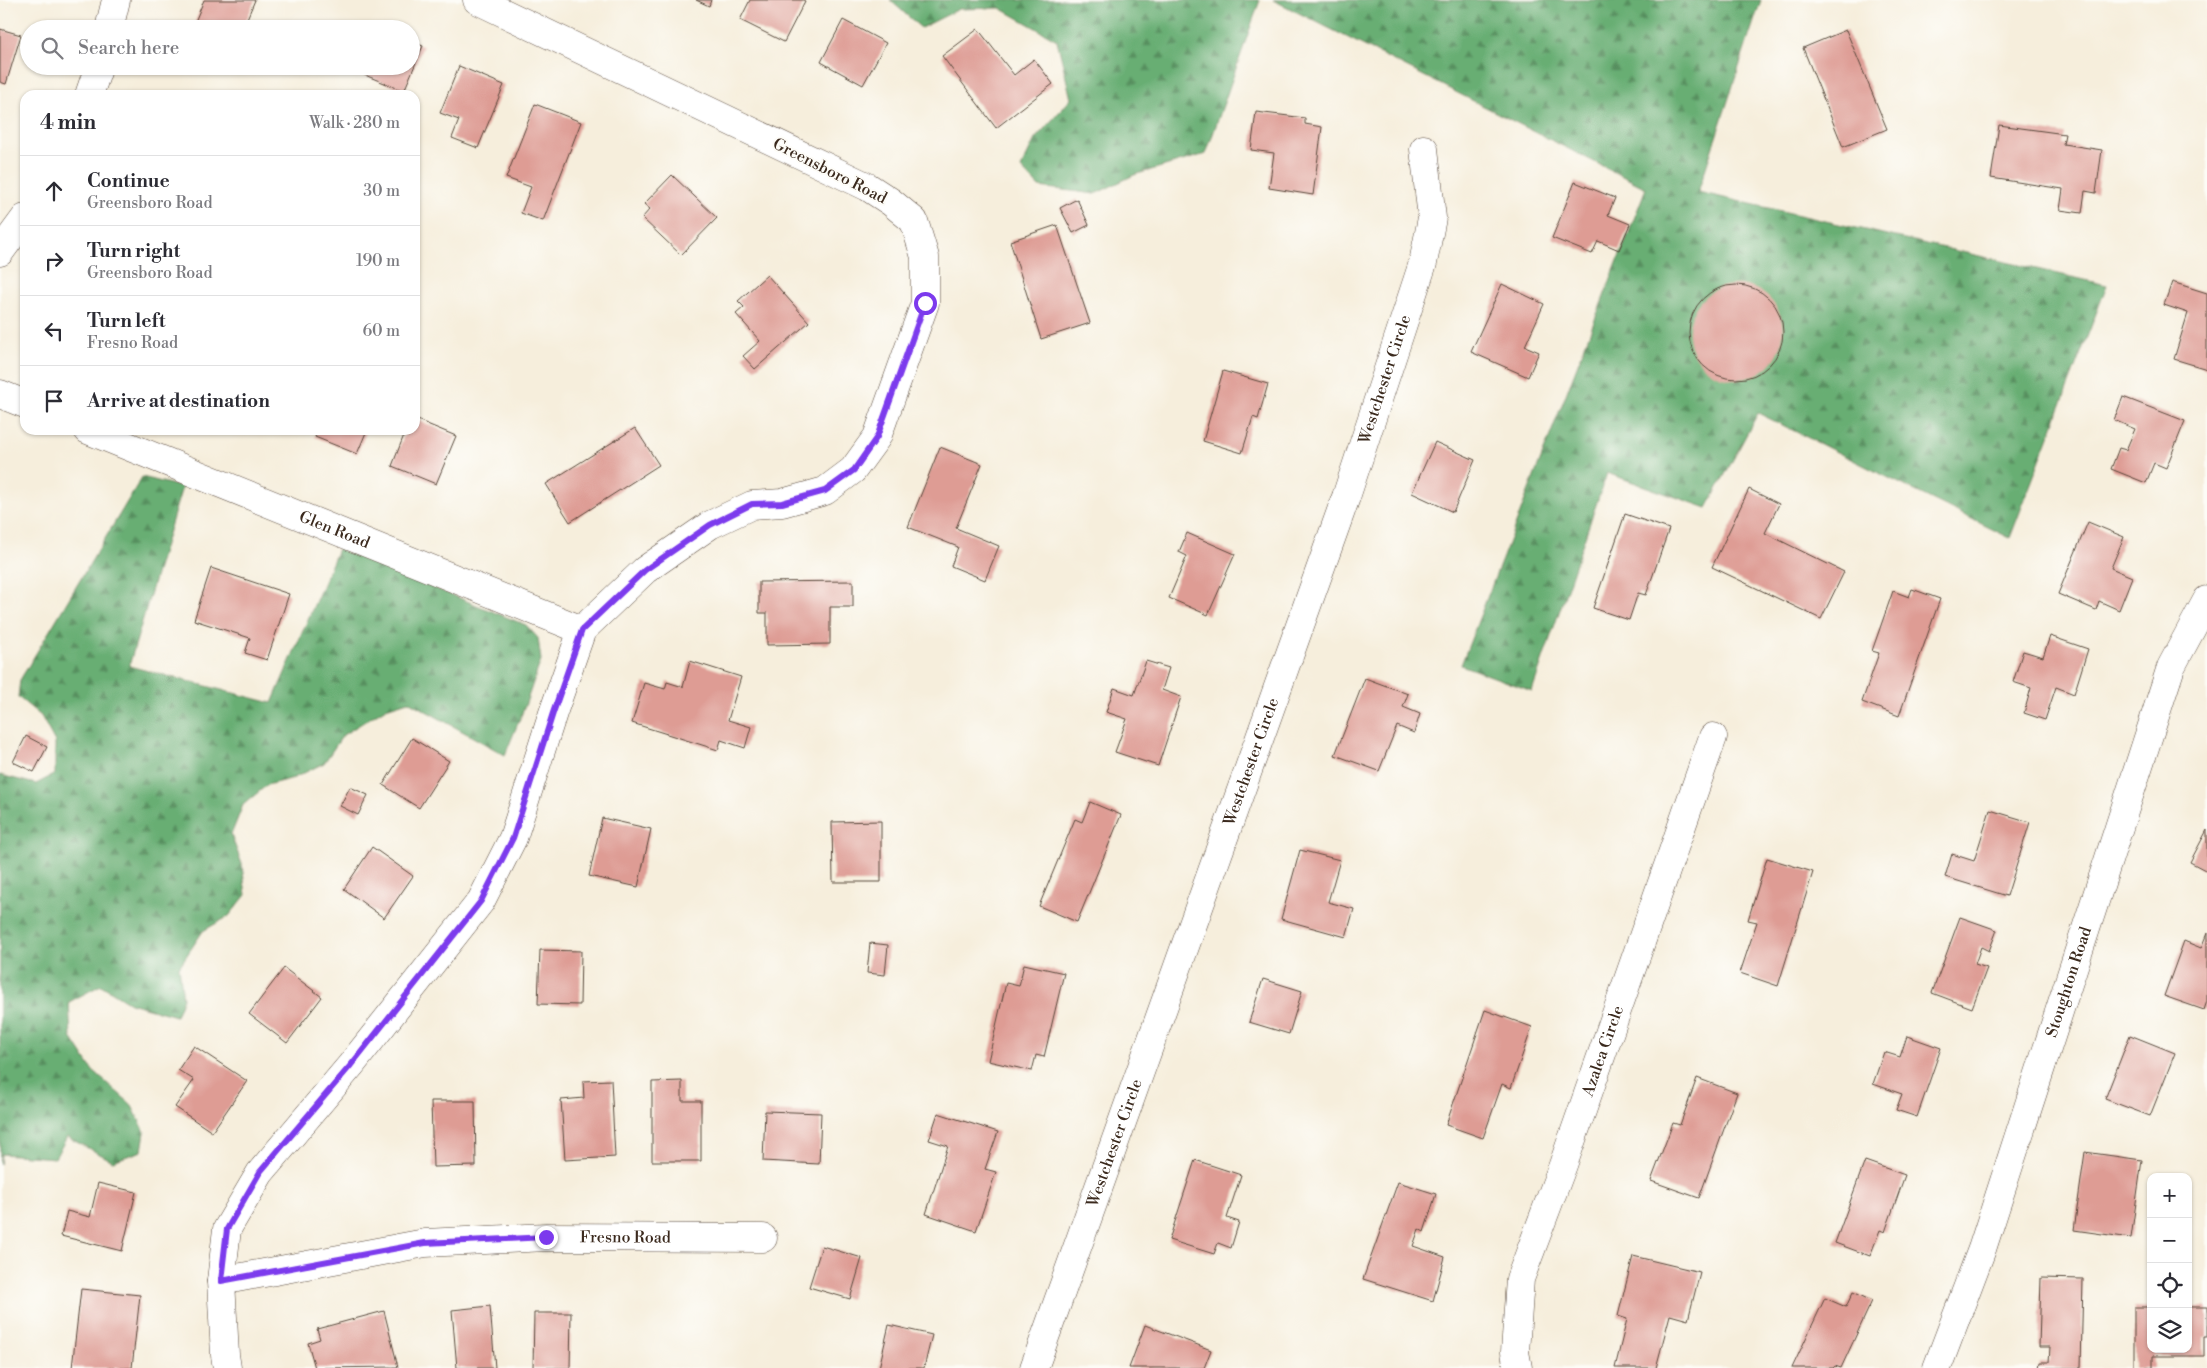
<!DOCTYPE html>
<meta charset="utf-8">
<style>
:root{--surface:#fff;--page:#f7f7f7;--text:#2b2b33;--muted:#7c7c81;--line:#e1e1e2}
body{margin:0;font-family:"Libre Bodoni",serif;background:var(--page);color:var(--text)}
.controls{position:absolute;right:15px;bottom:15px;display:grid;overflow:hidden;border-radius:10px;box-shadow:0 1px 4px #0004}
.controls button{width:45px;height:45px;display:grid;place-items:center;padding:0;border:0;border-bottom:1px solid var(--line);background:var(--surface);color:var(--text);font:25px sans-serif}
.stop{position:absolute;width:15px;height:15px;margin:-11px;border:4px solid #7c3aed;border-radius:50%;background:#fff}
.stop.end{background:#7c3aed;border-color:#fff;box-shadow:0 1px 5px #0008}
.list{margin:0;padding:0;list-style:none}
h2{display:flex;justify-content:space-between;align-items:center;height:65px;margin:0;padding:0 20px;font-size:21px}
h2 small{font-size:16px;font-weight:400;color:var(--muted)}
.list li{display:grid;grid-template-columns:32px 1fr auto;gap:15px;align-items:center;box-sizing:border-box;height:70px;padding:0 20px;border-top:1px solid var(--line)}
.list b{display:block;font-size:19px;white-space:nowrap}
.list p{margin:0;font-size:16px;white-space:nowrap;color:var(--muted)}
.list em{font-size:16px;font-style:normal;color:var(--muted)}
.icon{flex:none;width:28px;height:28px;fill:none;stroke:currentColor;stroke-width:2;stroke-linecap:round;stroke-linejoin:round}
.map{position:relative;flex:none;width:2207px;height:1368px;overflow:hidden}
.search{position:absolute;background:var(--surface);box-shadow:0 1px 4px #0004;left:20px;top:20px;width:400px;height:55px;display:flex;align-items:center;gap:12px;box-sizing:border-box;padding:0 18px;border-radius:28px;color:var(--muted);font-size:19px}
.panel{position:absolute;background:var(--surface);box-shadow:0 1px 4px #0004;left:20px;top:90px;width:400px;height:345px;border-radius:15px}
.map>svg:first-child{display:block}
.forest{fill:url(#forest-firs);stroke:#526c48}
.building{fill:#de9c94}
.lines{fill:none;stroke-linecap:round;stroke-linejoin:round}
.street-casing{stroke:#57473a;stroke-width:29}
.street{stroke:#fff;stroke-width:28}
.route{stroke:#7c3aed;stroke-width:6}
.labels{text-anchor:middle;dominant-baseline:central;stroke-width:4;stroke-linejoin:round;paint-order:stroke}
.street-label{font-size:16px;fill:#3b2a1e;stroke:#fdfcf7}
</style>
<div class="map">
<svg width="2207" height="1368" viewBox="0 0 2207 1368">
<defs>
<pattern id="forest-firs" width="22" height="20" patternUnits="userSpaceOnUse" patternTransform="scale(1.25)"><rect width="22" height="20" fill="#68ae73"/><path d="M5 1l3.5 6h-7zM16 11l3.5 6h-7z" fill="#578e5e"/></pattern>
</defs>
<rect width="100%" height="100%" fill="#fdfcf7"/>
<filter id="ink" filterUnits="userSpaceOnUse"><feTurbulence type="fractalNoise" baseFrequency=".02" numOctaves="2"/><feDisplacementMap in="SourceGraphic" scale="10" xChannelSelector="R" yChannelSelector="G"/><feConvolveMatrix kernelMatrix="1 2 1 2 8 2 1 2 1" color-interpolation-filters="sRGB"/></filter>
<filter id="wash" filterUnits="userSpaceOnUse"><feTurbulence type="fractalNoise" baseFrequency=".0096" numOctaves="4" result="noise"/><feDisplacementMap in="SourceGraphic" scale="20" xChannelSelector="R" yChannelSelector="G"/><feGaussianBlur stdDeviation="1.12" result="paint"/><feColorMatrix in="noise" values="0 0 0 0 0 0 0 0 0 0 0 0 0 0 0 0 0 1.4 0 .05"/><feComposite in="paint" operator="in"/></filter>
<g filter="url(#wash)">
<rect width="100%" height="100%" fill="#f6eedc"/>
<!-- forest -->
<path class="forest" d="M890 0H1260L1206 154 1134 175 1095 194 1039 187 1021 168 1035 139 1071 99 1057 40 1000 8 959 9 921 28Z
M1273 0H1761L1698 192 2107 285 2010 538 1758 413 1707 508 1607 473 1532 691 1461 665 1646 188Z
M142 477 182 487 129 666 272 703 338 549 526 625 538 638 541 660 525 706 505 755 408 701 386 708 343 735 324 763 294 778 267 785 243 805 231 835 242 864 246 895 229 916 203 931 179 967 183 998 176 1016 130 1003 101 985 69 1002 71 1037 93 1071 131 1104 145 1132 142 1151 113 1161 67 1137 55 1158 1 1154 0 1164V775L36 784 55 774V742L41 716 18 697 20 680Z"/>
<g id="blocks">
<!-- building -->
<path class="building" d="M204 0H255L246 21 265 29H192Z
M696 0H711L709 6Z
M750 0H803L805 1 784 42 740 20Z
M843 20 886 43 863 85 821 62Z
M0 29 21 35 6 84 0 82Z
M978 29 1014 75 1034 59 1053 84 996 128 942 56Z
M1846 30 1887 129 1843 147 1803 48Z
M411 41 423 46 404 91 355 71 357 66H411Z
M459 66 504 85 478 148 452 138 459 120 440 113Z
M535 104 581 122 543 221 521 213 531 187 506 178Z
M1256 112 1305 118V124L1322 127 1313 195 1269 188 1274 153 1251 150Z
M1999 125 2065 134 2063 144 2102 150 2096 193 2085 191 2082 213 2060 210 2063 189 1991 178Z
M672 175 717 218 681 255 642 218 650 209 644 204Z
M1575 182 1615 198 1608 215 1630 224 1619 250 1598 241 1592 254 1552 238Z
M1077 199 1089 225 1073 233 1060 208Z
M1057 225 1090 323 1041 339 1010 241Z
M767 275 809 322 755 369 743 356 760 341 736 314 744 307 738 301Z
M2172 282 2207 293V369L2174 359 2188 313 2164 305Z
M1502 284 1544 304 1525 346 1539 352 1528 377 1471 352Z
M1689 332a47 47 0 1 1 94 0a47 47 0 1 1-94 0Z
M1223 371 1268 384 1258 419 1253 417 1242 453 1203 441Z
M2123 397 2185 421 2166 468 2154 463 2146 483 2111 469 2119 448 2126 450 2135 429 2114 420Z
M415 419 456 436 436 484 392 466 406 430H415Z
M635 428 659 465 570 522 546 484Z
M318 430H367L357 454 315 437Z
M1435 442 1475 460 1453 512 1412 493Z
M940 447 982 464 956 528 999 546 985 580 951 566 958 547 908 527Z
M1749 489 1779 504 1765 533 1844 572 1821 619 1712 567Z
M1625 514 1669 529 1646 595 1638 593 1629 620 1593 608Z
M2088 522 2124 537 2111 568 2132 577 2119 610 2099 601 2096 610 2058 594Z
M1187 533 1235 554 1208 615 1169 598 1187 556 1179 552Z
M211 568 289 594 267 660 245 653 250 638 194 620Z
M853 581V607H830V644L767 645V613H759V582Z
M1912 589 1940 599 1899 716 1862 702 1879 653 1872 651 1893 591 1909 597Z
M2050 636 2088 649 2074 694 2056 687 2045 720 2024 713 2031 688 2013 682 2023 651 2043 657Z
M690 661 741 677 728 720 751 727 745 748 721 740 718 750 632 723 644 683 665 689 667 682 683 687Z
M1146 661 1169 668 1162 690 1181 697 1158 766 1115 752 1127 719 1106 712 1114 688 1134 695Z
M1365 678 1408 694 1403 707 1420 714 1414 733 1397 726 1379 771 1335 755Z
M26 736 47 747 34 772 13 762Z
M412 738 449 761 419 808 383 785Z
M350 787 368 795 358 815 340 806Z
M1090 802 1121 815 1077 922 1039 906 1075 819 1082 822Z
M1990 810 2030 822 2007 896 1945 877 1952 854 1974 861Z
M602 818 651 829 638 887 589 876Z
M881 821V882H833L832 822Z
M2207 830V871L2190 862Z
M372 847 413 876 384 918 344 889Z
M1300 850 1340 860 1328 902 1354 909 1346 937 1281 919Z
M1767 858 1813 872 1778 986 1740 973 1757 922 1748 920Z
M1960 917 1997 930 1989 951 1981 947 1975 964 1987 968 1972 1008 1932 993Z
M2207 933V1001L2204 1010 2164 996 2184 941 2201 948Z
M870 943 888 945 885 975 867 973Z
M540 950 581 951 580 1005 538 1004Z
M1024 964 1064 973 1044 1057 1036 1055 1032 1071 988 1061 1006 983 1019 986Z
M284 968 322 997 287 1043 249 1014Z
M1263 979 1302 991 1289 1034 1249 1022Z
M1485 1010 1532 1027 1511 1088 1502 1084 1483 1138 1446 1125Z
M2130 1035 2175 1053 2150 1116 2105 1099Z
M1907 1036 1941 1048 1917 1117 1896 1110 1902 1094 1873 1084 1884 1052 1900 1057Z
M194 1046 247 1081 212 1132 175 1107 194 1080 178 1070Z
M1697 1078 1737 1093 1699 1198 1651 1181 1673 1123 1680 1125Z
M611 1080 615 1157 565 1160 561 1100 584 1098 583 1081Z
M682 1081V1101H701V1161H652V1082Z
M431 1101H475L476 1166 433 1167Z
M765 1111 821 1113 819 1164 763 1161Z
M938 1113 998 1132 985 1169 996 1172 976 1231 926 1214 948 1146 929 1140Z
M2085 1152 2142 1160 2131 1238 2074 1230Z
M1195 1160 1241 1175 1227 1218 1239 1222 1231 1248 1218 1243 1214 1254 1169 1240Z
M1865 1161 1905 1175 1885 1232 1880 1230 1870 1256 1835 1243Z
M1398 1182 1436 1194 1424 1232 1419 1229 1413 1246 1445 1257 1433 1301 1363 1279Z
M98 1183 136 1192 122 1251 61 1236 67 1211 90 1217Z
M822 1246 862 1258 850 1299 809 1287Z
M1633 1256 1700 1272 1688 1320 1670 1315 1656 1368H1615L1627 1319 1618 1316Z
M2041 1278 2083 1279 2081 1368H2039L2040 1362H2049L2050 1347H2039Z
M81 1289 140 1295 132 1368H72Z
M1853 1292 1872 1301 1841 1368 1835 1366 1833 1368H1792L1825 1298 1846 1307Z
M490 1306 495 1368H457L452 1310Z
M2134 1307H2151V1349H2188V1307H2207V1337H2204V1356H2153V1368H2134Z
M384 1311 398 1367 315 1368 308 1343 320 1339 317 1329Z
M534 1313H571L570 1368H533Z
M889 1325 932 1335 924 1368H879Z
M1145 1325 1211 1350 1204 1368H1129Z"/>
</g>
</g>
<g filter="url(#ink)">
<use href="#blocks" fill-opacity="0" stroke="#57473a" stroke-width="1"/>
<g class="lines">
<!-- street casing -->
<g class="street-casing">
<g id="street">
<path d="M109 29 116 0"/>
<path d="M89 95 99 66"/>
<path d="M0 252 25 218"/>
<path d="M0 394 25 404"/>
<path id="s1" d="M88 430 582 630"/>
<path id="s2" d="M221 1281 425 1243 546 1237 763 1238"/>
<path d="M227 1368 225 1355 221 1281 227 1229 260 1173 351 1065 481 901 513 838 553 713 582 630 645 570 710 525 752 505 782 503 825 491 853 470 877 437 925 303V257L914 221 891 202 868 187 477 0"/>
<path id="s3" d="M1034 1368 1346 497 1423 263 1432 218 1424 149"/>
<path id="s4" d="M1518 1368 1515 1352 1520 1279 1563 1165 1713 737"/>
<path id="s5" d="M1937 1368 1982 1249 2171 667 2207 600"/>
</g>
</g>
<!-- street -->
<use href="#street" class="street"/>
</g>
</g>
<g class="lines" filter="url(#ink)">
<!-- route -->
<path class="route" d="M546 1237 425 1243 221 1281 227 1229 260 1172 351 1065 481 901 513 838 553 713 582 630 645 570 710 525 752 504 782 503 825 491 854 470 877 437 925 303"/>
</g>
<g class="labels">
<!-- street labels -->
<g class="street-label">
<text transform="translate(830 171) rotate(27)">Greensboro Road</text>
<text stroke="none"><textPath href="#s3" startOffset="1049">Westchester Circle</textPath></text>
<text stroke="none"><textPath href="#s1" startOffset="266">Glen Road</textPath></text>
<text stroke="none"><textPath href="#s3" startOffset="644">Westchester Circle</textPath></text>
<text stroke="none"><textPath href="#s5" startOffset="408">Stoughton Road</textPath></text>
<text stroke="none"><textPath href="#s4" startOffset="332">Azalea Circle</textPath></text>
<text stroke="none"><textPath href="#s3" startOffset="239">Westchester Circle</textPath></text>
<text stroke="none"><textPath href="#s2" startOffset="408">Fresno Road</textPath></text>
</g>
</g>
</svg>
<div class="controls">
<button>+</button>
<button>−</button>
<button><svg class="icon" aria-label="locate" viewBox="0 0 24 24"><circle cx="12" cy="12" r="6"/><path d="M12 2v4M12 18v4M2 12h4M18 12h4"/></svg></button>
<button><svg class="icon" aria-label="layers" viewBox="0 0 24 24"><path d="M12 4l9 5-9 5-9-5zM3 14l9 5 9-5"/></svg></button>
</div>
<div class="stop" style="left:925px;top:303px"></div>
<div class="stop end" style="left:546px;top:1237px"></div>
<div class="search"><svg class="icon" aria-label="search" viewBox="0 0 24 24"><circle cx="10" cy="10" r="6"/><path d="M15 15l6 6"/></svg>Search here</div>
<section class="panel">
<h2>4 min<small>Walk · 280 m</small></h2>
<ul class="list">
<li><svg class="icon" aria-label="ahead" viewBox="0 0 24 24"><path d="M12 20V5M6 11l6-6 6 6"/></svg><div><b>Continue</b><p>Greensboro Road</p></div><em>30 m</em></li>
<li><svg class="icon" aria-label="right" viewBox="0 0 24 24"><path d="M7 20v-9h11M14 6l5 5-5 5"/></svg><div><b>Turn right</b><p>Greensboro Road</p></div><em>190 m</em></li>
<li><svg class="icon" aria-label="left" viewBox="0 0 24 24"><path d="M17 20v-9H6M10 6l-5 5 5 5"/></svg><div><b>Turn left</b><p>Fresno Road</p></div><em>60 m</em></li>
<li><svg class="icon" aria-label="arrive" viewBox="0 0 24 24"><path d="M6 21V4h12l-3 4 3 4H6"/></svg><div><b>Arrive at destination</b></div></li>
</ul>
</section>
</div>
